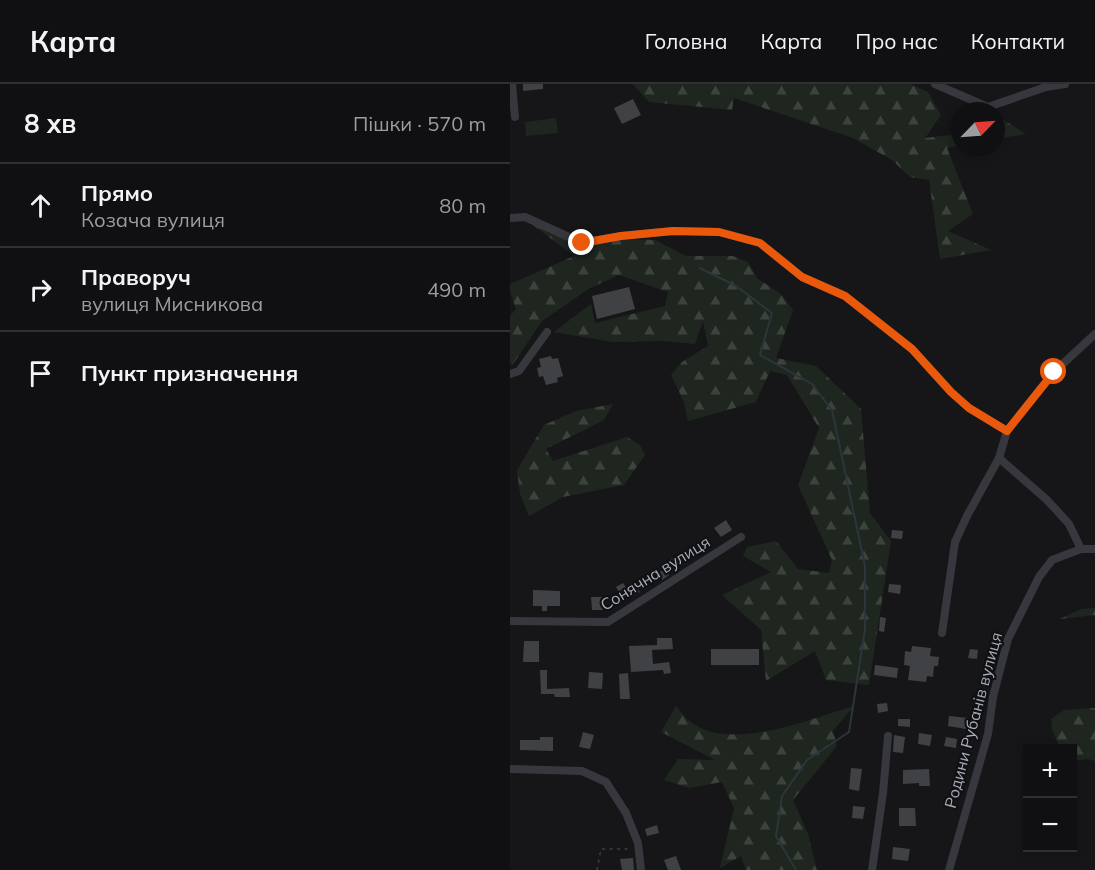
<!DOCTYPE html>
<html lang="uk">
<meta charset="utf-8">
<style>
:root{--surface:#101012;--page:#19191b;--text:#f1f3f6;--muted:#9c9d9f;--line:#303032}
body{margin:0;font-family:Mulish,sans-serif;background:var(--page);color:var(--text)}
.controls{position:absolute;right:18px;bottom:18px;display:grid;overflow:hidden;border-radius:0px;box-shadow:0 3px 9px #0003}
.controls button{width:54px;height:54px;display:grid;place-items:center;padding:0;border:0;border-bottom:2px solid var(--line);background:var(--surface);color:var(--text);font:30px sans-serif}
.compass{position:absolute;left:441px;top:18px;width:54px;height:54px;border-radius:50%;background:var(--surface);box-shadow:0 3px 9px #0003;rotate:65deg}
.stop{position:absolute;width:18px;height:18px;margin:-14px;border:4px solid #ea580c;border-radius:50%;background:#fff}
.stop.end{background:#ea580c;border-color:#fff;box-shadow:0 2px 6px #0008}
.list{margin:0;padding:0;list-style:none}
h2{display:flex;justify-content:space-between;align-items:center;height:78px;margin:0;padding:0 24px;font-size:26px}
h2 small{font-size:20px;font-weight:400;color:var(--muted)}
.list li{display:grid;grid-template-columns:39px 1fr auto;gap:18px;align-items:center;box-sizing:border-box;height:84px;padding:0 24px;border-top:2px solid var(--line)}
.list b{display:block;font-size:22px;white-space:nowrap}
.list p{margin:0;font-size:20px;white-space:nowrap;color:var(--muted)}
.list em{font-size:20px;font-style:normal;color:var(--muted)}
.icon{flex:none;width:33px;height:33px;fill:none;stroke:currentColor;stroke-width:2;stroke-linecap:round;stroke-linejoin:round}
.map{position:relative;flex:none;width:585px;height:786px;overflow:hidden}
header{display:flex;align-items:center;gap:36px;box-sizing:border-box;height:84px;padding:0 30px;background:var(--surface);border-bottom:2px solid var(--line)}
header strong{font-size:28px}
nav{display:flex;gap:33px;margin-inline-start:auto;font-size:21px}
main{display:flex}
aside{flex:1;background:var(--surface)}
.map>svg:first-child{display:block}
.forest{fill:url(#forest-firs)}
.park{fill:#1e261f}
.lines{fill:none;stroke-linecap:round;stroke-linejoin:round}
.stream{stroke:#2c353c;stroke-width:2}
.building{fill:#404145}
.path{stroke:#3d3f44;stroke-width:1.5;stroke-dasharray:3 4.5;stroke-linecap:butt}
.minor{stroke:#37383d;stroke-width:8}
.route{stroke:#ea580c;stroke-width:8}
.labels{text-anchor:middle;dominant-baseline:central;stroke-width:4.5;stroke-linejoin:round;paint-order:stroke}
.street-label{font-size:16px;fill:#a8adb8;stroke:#111113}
</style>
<header>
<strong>Карта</strong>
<nav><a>Головна</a><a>Карта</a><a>Про нас</a><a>Контакти</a></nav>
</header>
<main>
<aside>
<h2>8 хв<small>Пішки · 570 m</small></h2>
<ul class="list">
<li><svg class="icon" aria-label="ahead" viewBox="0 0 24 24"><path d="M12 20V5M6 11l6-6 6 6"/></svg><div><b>Прямо</b><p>Козача вулиця</p></div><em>80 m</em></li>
<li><svg class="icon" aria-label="right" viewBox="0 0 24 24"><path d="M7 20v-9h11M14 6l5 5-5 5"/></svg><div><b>Праворуч</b><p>вулиця Мисникова</p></div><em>490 m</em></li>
<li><svg class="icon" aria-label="arrive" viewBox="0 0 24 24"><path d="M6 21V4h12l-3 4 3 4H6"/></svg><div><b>Пункт призначення</b></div></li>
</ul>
</aside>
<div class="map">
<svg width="585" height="786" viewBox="0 0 585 786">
<defs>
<pattern id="forest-firs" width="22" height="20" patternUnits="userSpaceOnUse" patternTransform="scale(1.5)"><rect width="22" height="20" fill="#1e261f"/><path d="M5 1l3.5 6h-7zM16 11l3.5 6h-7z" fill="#3c433d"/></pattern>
</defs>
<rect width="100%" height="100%" fill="#161618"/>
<!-- forest -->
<path class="forest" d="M123 0H400L418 8 431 31 415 54 448 50 450 48V61L437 64 463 130 438 147 481 166 430 175 419 96 400 93 382 76 343 54 224 14 222 26 139 18Z
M486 31 516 50 486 55Z
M19 138 78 160 108 155 145 156 176 172H223L238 178 248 195 271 210 283 226 266 274 306 282 351 325 360 429 381 457 359 601 316 596 305 567 256 597 251 546 212 511 261 488 233 472 237 463 266 457 288 485 319 489 322 476 288 401 309 344 277 291 260 287 246 318 178 337 174 318 161 291 172 278 198 262 193 237 185 260 154 257 103 258 44 248 81 220 85 239 155 222 158 208 109 191 80 204 32 237 3 280 0 281V232L6 225 0 208V200L64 172Z
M103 320 94 336 36 365 43 377 117 353 130 361 135 371 114 401 53 413 19 432 10 410 7 386 34 341 66 327Z
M585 524V531L550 535 571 525Z
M166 622C171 628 176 635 182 639 222 668 303 634 344 622L323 647 327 662 283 716 298 750 307 786H236L231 772 210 784 224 724 212 698 179 704 154 696 168 675 205 676 151 648Z
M585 624V677L578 675 564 677 562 664H550L542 645 541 635 554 626Z"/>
<!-- park -->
<path class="park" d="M46 34 48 49 16 52 15 38Z"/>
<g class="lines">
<!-- stream -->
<path class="stream" d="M190 184 226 202 262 229 250 271 302 300 322 326 355 482V545L339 648 297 676 272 712 266 752 286 786"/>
</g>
<!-- building -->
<path class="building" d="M13 0H33V5L13 7Z
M123 15 131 31 112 40 104 24Z
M119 203 125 225 87 235 82 212Z
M41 272 42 275 48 274 53 292 47 294 48 298 36 301 33 292 29 293 27 284 31 283 29 275Z
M216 436 222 446 211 453 204 444Z
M382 446 393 447 392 455 381 454Z
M167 472 172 480 160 487 155 479Z
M156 484 159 491 152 496 148 489Z
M113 499 117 505 125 500 130 508 114 517 106 503Z
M379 500 391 501 390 510 378 508Z
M23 506 50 507V522H37V527H32V522H23Z
M81 513H93L94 526H82Z
M370 533 376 534 374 548 369 547Z
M147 554H162L163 565 142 566 143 580 159 578 161 589 154 590 153 586 121 588 119 562 147 561Z
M14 557H29V578H13Z
M402 562 421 564 420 572 429 573 428 582H424L423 593 417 592 416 598 398 596 400 582 394 581 395 567 401 568Z
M201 565H249V581H201Z
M460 565 468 566 467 575 458 574Z
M365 581 388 584 387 594 364 591Z
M30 586H37V605L59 604 60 613H45L44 610H31Z
M79 588 93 589 92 605 78 604Z
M118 589 120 615H110L109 590Z
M377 619 378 627 368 629 367 620Z
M439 632 458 634 456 645 438 642Z
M388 635H400V643L388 642Z
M73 648 84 651 80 665 69 663Z
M409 649 422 651 420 662 408 660Z
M384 651 395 653 393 669 383 668Z
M30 653H43V667L10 666V656H30Z
M436 653 447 655 446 664 434 662Z
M341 684 352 685 349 707 339 705Z
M419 685 420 702H409V699L393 700V686Z
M343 722 355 723 353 735 342 734Z
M389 724H405L406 742H389Z
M147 741 149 749 137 752 135 745Z
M383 763 400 765 398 777 382 775Z
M166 772 171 786H158L154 776Z
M123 774 124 786H112L110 775Z"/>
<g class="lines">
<!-- path -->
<path class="path" d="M87 786 91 765H122"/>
<!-- minor -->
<path class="minor" d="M2 0 5 33
M425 0 478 23 536 3 555 0
M0 134 15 133 72 159 111 152 163 147 209 148 250 159 292 193 335 212 402 265 441 308 459 324 497 347
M0 290 9 287 37 248
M489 374 537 416 559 440 571 465
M0 537 98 538 231 453
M432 549 445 458 457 432 489 374 497 347 544 288 585 250
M0 685 72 687 96 698 116 729 128 759 131 786
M362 786 373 709 378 652
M439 786 478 650 483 613 498 555 529 493 542 476 571 465H585"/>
</g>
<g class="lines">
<!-- route -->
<path class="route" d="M72 159 111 152 163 147 209 148 250 159 292 193 335 212 402 265 441 308 459 324 497 347 544 288"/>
</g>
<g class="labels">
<!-- street labels -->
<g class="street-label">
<text transform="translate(145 489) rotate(-32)">Сонячна вулиця</text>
<text transform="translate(463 636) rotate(-75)">Родини Рубанів вулиця</text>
</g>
</g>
</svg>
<div class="controls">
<button>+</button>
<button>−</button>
</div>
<svg class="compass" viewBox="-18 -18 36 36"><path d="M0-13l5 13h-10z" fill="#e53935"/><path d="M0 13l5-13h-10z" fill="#9c9d9f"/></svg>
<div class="stop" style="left:544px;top:288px"></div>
<div class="stop end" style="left:72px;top:159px"></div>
</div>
</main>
